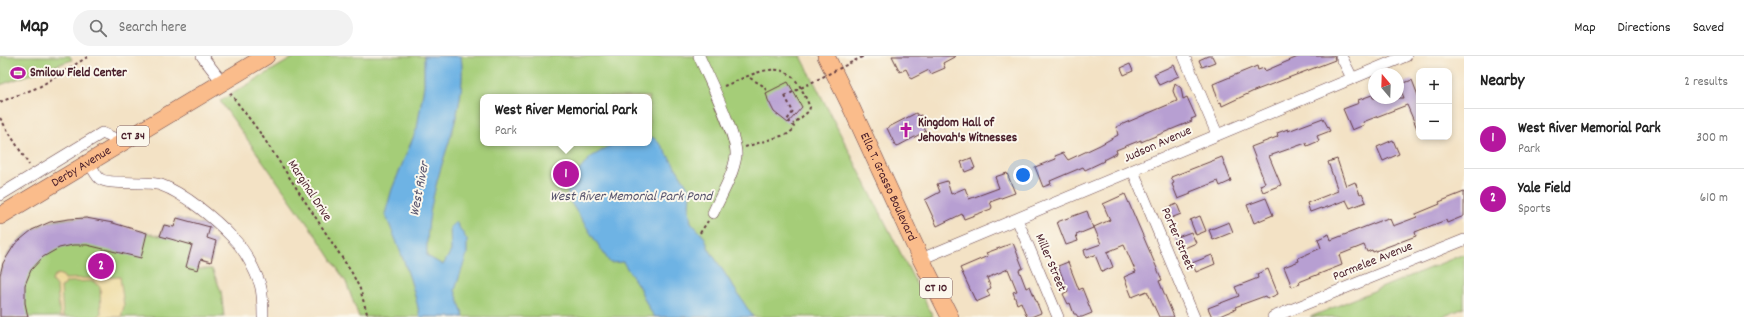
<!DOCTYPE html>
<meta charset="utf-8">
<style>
:root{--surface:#fff;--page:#f2f2f2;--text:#222;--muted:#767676;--line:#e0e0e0;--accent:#b5179e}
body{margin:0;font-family:Dekko,sans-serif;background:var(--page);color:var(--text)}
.controls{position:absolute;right:12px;top:12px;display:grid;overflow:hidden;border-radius:8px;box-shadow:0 2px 6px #0003}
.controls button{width:36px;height:36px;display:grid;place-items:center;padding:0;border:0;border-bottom:1px solid var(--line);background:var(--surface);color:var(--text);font:20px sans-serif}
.compass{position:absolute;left:1368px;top:12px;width:36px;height:36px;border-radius:50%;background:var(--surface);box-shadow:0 2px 6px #0003;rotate:341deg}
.you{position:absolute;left:1023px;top:119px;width:14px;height:14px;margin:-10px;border:3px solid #fff;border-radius:50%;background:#1a73e8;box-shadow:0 0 0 6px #1a73e833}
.badge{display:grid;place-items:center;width:26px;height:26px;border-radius:50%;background:var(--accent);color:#fff;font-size:13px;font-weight:700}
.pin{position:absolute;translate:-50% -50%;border:2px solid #fff;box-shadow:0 1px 4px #0006}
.popup{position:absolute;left:480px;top:38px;width:172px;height:52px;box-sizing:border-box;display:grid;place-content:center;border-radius:8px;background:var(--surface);filter:drop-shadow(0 1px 3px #0005);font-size:13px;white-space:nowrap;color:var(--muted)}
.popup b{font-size:15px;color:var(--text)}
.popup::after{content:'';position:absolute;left:50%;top:100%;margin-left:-8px;border:8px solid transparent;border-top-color:var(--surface)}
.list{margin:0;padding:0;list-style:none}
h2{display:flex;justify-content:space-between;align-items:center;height:52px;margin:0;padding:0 16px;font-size:17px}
h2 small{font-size:13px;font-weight:400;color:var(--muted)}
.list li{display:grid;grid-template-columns:26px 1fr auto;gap:12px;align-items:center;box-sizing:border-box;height:60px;padding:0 16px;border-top:1px solid var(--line)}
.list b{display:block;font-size:15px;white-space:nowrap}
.list p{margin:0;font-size:13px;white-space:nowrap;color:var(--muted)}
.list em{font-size:13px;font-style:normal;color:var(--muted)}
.icon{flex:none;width:22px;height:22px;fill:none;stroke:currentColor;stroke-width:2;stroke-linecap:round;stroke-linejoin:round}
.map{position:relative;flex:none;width:1464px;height:261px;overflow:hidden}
header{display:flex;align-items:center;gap:24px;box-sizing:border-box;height:56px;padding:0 20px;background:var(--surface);border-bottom:1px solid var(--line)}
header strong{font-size:19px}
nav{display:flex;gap:22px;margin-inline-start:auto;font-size:14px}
.search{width:280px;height:36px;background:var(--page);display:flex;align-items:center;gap:10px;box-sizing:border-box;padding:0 14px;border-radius:22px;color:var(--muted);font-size:15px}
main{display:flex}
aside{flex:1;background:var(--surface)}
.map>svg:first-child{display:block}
.green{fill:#a5cd78;stroke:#787652;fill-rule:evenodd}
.sand{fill:#eeda9e;stroke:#9c7c64}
.water{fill:#6eb3e4;stroke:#5c6988}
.building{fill:#b79fd2}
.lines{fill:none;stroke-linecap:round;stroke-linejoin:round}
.minor-casing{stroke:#633c42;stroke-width:12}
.highway-casing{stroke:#633c42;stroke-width:18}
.path{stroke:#633c42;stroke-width:2;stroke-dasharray:3 3;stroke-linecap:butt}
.minor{stroke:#fff;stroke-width:11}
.highway{stroke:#fabc8b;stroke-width:17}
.path-bridge{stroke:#633c42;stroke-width:2;stroke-dasharray:3 3;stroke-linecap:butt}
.labels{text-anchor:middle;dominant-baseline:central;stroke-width:4;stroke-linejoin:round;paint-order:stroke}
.shield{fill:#fbf7ec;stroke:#7f6065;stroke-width:1}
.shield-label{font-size:12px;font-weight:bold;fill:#4a1f2b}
.poi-label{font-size:13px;font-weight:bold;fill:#4a1f2b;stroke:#fbf7ec;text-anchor:start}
.street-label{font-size:13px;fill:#4a1f2b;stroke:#fbf7ec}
.water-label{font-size:14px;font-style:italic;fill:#57536c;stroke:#fbf7ec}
</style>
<header>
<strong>Map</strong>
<div class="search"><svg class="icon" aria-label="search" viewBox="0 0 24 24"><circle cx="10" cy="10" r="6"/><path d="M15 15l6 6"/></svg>Search here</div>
<nav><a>Map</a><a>Directions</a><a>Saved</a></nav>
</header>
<main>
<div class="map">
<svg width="1464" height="261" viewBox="0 0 1464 261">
<rect width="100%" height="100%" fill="#fbf7ec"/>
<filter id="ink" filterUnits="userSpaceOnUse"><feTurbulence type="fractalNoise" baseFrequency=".025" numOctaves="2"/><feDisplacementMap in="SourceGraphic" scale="8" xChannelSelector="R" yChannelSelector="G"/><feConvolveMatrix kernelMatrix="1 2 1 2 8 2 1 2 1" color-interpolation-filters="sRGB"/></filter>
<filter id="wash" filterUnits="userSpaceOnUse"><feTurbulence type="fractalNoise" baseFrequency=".012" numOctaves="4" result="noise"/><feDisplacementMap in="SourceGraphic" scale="16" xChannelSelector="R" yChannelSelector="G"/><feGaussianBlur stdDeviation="0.9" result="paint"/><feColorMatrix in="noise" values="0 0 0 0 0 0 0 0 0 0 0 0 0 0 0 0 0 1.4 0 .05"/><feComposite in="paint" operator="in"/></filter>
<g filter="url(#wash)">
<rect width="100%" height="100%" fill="#f3e2c5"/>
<!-- green -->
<path class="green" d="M0 0H70L72 4 0 29Z
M296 0H801L933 261H359L346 226 319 184 220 45ZM483 41H649V87H483Z
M86 162 160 180 164 169 174 171 177 162 210 171 207 182 216 185 211 206 201 203 198 213H212L221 235 224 261H0C0 247 0 231 0 218 5 193 27 173 49 166 61 162 74 162 86 162Z
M1464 198V252L1442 261H1310Z"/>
<!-- sand -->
<path class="sand" d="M58 218 63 220 65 223 120 221 124 250 121 261H97L101 258 100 230 96 228 94 225 66 226 65 229 61 231 63 260 65 261H60L57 231 52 225 54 220Z"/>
<!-- water -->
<path class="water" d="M424 0H461C467 43 449 82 438 122 431 147 426 174 427 200L443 209 451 195 450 171 456 166 467 184V198L455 234 464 261H420C413 226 399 191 385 158L392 133 417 72 424 29Z
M649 81 654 82 662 90 690 134 689 154 691 166 705 182 709 193 753 261H655L649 253 639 231 623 206 610 207 569 144 566 129 591 101 615 87H649Z"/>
<g id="blocks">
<!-- building -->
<path class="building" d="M892 0H956L943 7 945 12 931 18 929 14 911 23 906 13 900 16Z
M1208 0H1212L1215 6 1202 11 1199 4Z
M1300 0H1334L1335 4 1254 35 1222 50 1221 46 1219 47 1213 28 1257 10 1258 14 1264 12 1265 15Z
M1130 8 1133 15 1124 19 1121 12Z
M1174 9 1179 20 1159 29 1154 18Z
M1412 24 1419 42V77L1407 49 1363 66 1364 69 1352 74 1343 53 1359 47 1358 44 1372 39 1373 42H1404L1399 29Z
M788 26 802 51 788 67 774 56 768 44 766 37Z
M1175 27 1181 32 1183 43 1187 41 1196 61 1191 63 1192 65 1141 86V84L1116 94 1117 97 1103 104 1104 105 1085 114 1083 111 1050 125 1051 128 1043 131 1035 111 1056 103 1055 100 1063 97 1068 104 1100 89 1118 79 1116 71 1177 45 1173 35Z
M916 57 918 60 921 59 927 70 924 72 926 75 896 91 887 72Z
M1323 62 1330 75 1317 80 1319 85 1307 90 1306 87 1269 100 1281 129 1263 136 1260 129 1265 127 1251 91 1277 81 1278 80 1277 77 1288 73V75Z
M1393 84 1399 98 1383 105 1377 91Z
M1222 101 1231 125 1220 130 1218 125 1190 136 1191 138 1178 143 1172 128 1174 127 1171 121Z
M971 102 975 112 965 116 961 106Z
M1337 103 1346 130 1355 126 1360 138 1362 137 1366 146 1350 152 1346 144 1322 153 1321 152 1310 156 1307 147 1338 135 1328 106Z
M1007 117 1015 137 990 146 992 151 991 153 964 163 962 158 937 170 925 144 940 136 937 128 947 125 951 138 965 132 969 143 999 132 995 121Z
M1464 136V160L1447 167 1446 164 1415 176 1416 180 1373 196 1372 194 1367 196 1364 189 1339 199 1342 209 1299 226 1300 228 1292 231 1284 211 1299 205 1298 202 1321 192 1318 183 1329 178 1331 184 1388 162 1389 164 1390 163 1393 170 1417 161 1416 158 1440 148 1439 146Z
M1125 138 1162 224 1159 225 1174 261H1159L1147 235 1132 241 1124 221 1136 216 1124 189 1107 196 1113 211 1102 216 1095 199 1086 202 1084 194 1101 188 1094 171 1110 164 1103 148Z
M1266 142 1273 159 1254 167 1247 149Z
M1177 148 1181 158 1171 162 1167 152Z
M1087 155 1093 172 1076 179 1078 185 1066 189 1057 166Z
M1200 160 1206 175 1196 179 1190 164Z
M86 162 113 167 147 177 141 202 87 189H73L59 192 43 201 31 214 25 229V247L28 261H0V219L3 207 15 188 32 174 50 166 69 163Z
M177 162 210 171 207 182 216 185 211 206 201 203 198 214 186 211 192 189 160 180 164 169 174 171Z
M1229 166 1233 176 1213 184 1209 174Z
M1191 176 1196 187 1180 194 1175 182Z
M1013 187 1023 212 1019 214 1026 232 1030 230 1041 257 1031 261H1027L1021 246 1017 248 1013 236 1017 235 1008 213 987 222 991 232 987 234 990 240 976 246 960 212 988 200 986 197Z
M1212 199 1215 208 1196 216 1192 207Z
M1068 206 1079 234 1082 232 1092 257 1082 261H1078L1076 258H1074L1070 247 1068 248 1063 238 1068 235 1058 210Z
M1268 213 1278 238 1267 243 1265 240 1235 251 1236 253 1217 261H1212L1208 252 1239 240 1235 231 1258 222 1257 218Z"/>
</g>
</g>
<g filter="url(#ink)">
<use href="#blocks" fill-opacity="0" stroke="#633c42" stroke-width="1"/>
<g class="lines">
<!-- minor casing -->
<g class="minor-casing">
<path id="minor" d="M202 0 222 26
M699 0C708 21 738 81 736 100 733 120 721 139 713 157
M1184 0 1217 78
M1341 0 1352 22
M89 106C92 111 95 118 99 122 107 130 147 124 161 129 184 137 216 164 232 181 244 193 254 212 260 228 263 238 263 250 263 261
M1133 115 1194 261
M0 139 102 77 123 86
M1017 163 1058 261
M921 203 1406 0
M1273 261 1464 184"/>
</g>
<!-- highway casing -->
<g class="highway-casing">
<g id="highway">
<path id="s1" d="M826 0 852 53 921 203 950 261"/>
<path id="s2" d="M0 160 266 0"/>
</g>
</g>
<!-- path -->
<path class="path" d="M750 22 762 29 768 36
M724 30C746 22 779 0 797 26 803 34 806 43 810 51L809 55 793 68
M230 37 261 78 352 217 360 233 368 261
M785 40 793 56 787 64
M0 46 39 31 89 0
M0 62 29 109
M745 91 788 78 793 74 794 71 789 65
M700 177 708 165"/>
<!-- minor -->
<use href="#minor" class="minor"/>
<!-- highway -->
<use href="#highway" class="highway"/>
<!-- path-bridge -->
<path class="path-bridge" d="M785 40 864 0"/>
</g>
</g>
<!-- icons -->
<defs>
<g id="stadium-bare" transform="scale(1.2)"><path d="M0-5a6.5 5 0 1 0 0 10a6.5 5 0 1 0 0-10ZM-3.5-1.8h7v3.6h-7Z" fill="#b5179e" stroke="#fbf7ec" stroke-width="2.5" paint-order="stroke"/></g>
<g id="church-bare" transform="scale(1.2)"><path d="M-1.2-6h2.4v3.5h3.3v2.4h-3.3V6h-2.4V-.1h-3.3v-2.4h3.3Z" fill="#b5179e" stroke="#fbf7ec" stroke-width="2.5" paint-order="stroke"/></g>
</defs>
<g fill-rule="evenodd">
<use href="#stadium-bare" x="18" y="17"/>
<use href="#church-bare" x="906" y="74"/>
</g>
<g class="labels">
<!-- shield labels -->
<g class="shield">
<rect x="117" y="70" width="32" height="20" rx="3"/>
<rect x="920" y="222" width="32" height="20" rx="3"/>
</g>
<g class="shield-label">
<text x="133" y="80">CT 34</text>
<text x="936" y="232">CT 10</text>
</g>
<!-- poi labels -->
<g class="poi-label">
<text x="30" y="17">Smilow Field Center</text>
<text x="918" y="67">Kingdom Hall of<tspan x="918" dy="15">Jehovah's Witnesses</tspan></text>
</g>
<!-- street labels -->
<g class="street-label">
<text transform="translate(1158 89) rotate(-24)">Judson Avenue</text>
<text stroke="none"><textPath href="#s2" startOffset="95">Derby Avenue</textPath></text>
<text stroke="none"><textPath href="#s1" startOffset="145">Ella T. Grasso Boulevard</textPath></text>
<text transform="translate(309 135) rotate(57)">Marginal Drive</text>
<text transform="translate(1177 183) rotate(67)">Porter Street</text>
<text transform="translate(1373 206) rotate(-22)">Parmelee Avenue</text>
<text transform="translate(1050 207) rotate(67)">Miller Street</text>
</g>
<!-- water labels -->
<g class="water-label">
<text transform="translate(420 133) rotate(-79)">West River</text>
<text x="631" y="141">West River Memorial Park Pond</text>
</g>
</g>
</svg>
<div class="controls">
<button>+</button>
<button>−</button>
</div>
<svg class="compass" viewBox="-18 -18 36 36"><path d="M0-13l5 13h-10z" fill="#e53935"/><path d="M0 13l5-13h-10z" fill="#767676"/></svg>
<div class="you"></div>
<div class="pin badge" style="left:566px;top:118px">1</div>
<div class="popup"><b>West River Memorial Park</b>Park</div>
<div class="pin badge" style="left:101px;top:210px">2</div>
</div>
<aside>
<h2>Nearby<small>2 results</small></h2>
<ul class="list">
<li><span class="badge">1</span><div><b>West River Memorial Park</b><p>Park</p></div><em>300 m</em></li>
<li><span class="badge">2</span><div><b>Yale Field</b><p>Sports</p></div><em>610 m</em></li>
</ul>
</aside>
</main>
